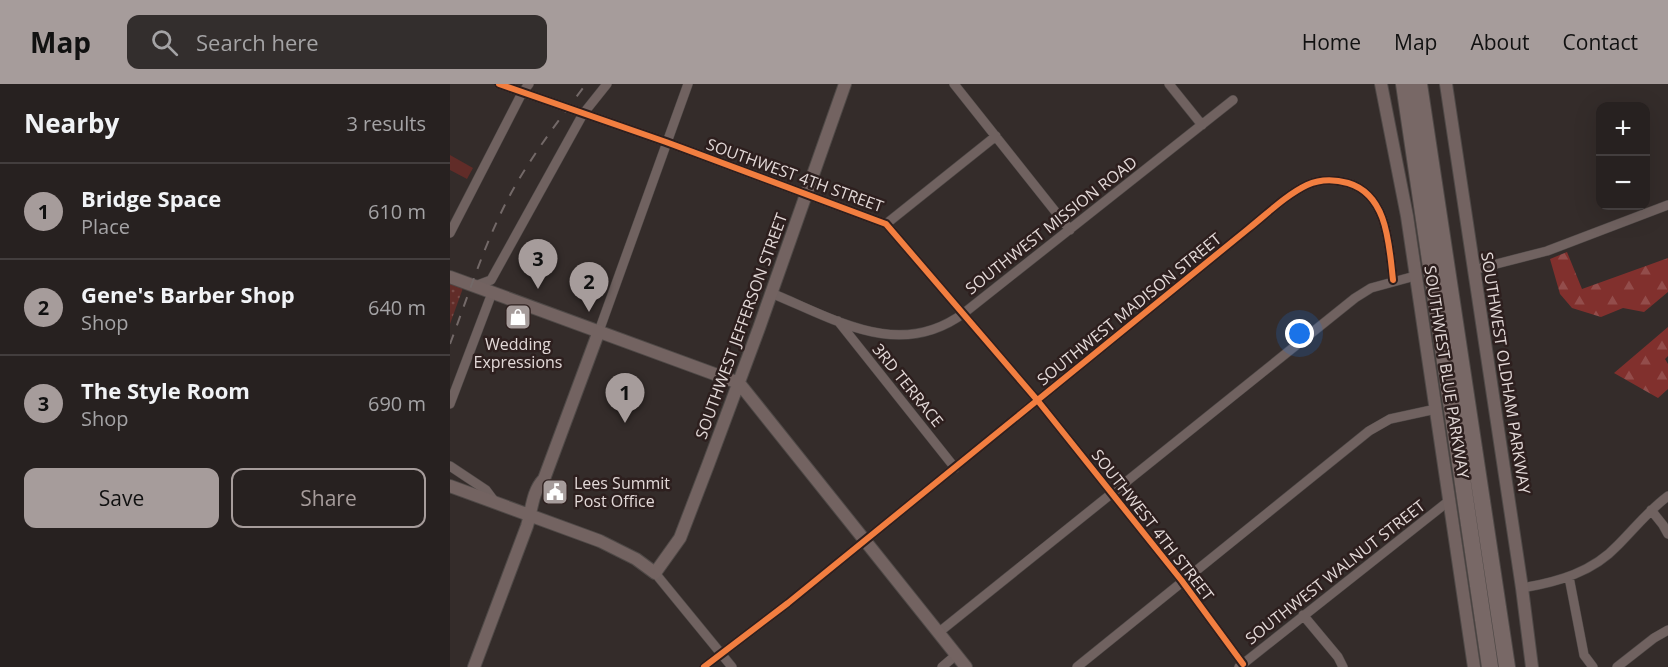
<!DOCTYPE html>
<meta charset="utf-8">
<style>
:root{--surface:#272120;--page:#332e2d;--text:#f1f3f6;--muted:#a4a3a5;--line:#433e3e;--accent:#a69c9b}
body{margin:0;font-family:"Open Sans",sans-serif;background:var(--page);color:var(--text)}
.controls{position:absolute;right:18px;top:18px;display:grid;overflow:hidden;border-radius:12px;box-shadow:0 6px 24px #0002}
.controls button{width:54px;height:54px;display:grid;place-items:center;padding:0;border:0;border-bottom:2px solid var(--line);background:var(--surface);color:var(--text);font:30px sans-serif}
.you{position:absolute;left:850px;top:250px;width:21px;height:21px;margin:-15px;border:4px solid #fff;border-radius:50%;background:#1a73e8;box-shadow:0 0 0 9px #1a73e833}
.badge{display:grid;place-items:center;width:39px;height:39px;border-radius:50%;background:var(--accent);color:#111;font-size:20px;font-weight:700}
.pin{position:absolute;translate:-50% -50px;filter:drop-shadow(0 2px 3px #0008)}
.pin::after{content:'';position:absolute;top:32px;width:21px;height:18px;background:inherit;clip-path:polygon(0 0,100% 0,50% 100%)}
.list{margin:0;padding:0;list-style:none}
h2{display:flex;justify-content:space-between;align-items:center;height:78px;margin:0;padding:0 24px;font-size:26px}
h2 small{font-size:20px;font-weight:400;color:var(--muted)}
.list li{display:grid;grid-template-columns:39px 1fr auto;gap:18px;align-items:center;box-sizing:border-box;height:96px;padding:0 24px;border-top:2px solid var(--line)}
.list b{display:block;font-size:22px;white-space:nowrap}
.list p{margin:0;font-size:20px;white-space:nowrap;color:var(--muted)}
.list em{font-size:20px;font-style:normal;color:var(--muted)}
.actions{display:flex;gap:12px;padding:18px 24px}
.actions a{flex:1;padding:14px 0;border:2px solid var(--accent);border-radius:12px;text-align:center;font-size:21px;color:var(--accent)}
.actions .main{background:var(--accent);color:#111}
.icon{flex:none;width:33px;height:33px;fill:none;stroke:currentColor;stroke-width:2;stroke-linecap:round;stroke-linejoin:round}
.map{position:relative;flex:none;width:1218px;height:583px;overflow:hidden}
header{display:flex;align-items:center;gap:36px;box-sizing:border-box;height:84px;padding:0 30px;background:var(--accent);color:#111}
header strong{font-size:28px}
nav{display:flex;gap:33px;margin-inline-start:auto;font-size:21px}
.search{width:420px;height:54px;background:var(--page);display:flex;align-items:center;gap:15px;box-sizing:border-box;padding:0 21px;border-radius:12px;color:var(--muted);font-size:22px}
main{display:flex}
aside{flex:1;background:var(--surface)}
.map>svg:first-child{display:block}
.grass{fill:#612c28}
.forest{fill:url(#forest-firs)}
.park{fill:url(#park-dots)}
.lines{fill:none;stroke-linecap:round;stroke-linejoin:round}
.street-casing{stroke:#4f4947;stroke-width:10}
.secondary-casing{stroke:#4f4947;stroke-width:14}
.highway-casing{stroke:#4f4947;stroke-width:18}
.street{stroke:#706260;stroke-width:9}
.secondary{stroke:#736361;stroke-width:12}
.highway{stroke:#786866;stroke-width:16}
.rail{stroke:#736968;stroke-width:2;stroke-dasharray:10 10;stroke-linecap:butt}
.cycleway-casing{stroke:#2d1f1e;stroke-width:10}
.cycleway{stroke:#f27e40;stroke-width:6}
.labels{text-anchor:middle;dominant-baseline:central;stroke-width:5;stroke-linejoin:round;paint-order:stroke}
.street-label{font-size:16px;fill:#e3d9d8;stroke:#2d1f1e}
.poi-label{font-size:16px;fill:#e3d9d8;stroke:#2d1f1e}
</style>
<header>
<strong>Map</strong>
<div class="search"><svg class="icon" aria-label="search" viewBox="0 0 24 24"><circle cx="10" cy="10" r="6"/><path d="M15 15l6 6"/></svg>Search here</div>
<nav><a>Home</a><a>Map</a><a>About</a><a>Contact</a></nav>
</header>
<main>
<aside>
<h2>Nearby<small>3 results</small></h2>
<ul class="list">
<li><span class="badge">1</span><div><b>Bridge Space</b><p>Place</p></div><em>610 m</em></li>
<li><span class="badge">2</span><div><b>Gene's Barber Shop</b><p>Shop</p></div><em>640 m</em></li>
<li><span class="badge">3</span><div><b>The Style Room</b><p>Shop</p></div><em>690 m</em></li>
</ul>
<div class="actions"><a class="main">Save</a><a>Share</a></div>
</aside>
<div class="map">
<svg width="1218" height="583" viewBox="0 0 1218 583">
<defs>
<pattern id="forest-firs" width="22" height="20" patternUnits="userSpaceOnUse" patternTransform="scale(1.5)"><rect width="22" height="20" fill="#81302d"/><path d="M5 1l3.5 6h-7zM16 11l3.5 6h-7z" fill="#934d4b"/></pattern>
<pattern id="park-dots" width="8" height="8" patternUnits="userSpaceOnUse" patternTransform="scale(1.5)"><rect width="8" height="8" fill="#612c28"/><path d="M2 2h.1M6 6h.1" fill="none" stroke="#784a46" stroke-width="1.8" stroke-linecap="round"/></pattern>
</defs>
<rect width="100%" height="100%" fill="#342c2a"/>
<!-- grass -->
<path class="grass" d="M0 71 23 84 17 95 0 86Z"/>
<!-- forest -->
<path class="forest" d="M1117 168 1132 205 1218 174V208L1194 228 1173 224 1151 233 1122 224 1110 210 1100 175Z
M1218 243V272L1215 275 1218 280V305L1208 314 1164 289Z"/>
<!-- park -->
<path class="park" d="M0 199 13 204 0 240Z"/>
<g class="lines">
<!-- street casing -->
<g class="street-casing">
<path id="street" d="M49 0 216 58 436 140 588 317 732 497 793 580
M504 0 620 146
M719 0 752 41
M436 140 546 52
M0 149 72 9 79 0
M1023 186 1097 167 1218 121
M25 202 41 196 133 30 157 0
M321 209C385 235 449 277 514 229L783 16
M388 237 505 384
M149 247 238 0
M0 320 42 209
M0 382 36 406 45 418
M1201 426 1213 441 1218 450
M205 489 282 583
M1119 493 1134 571 1143 583
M1072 504C1108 498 1143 488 1168 461 1185 444 1199 426 1218 412
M853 531 888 573 893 583
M488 549 905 214 921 204 965 192
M254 583 338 519 798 145C817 130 836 111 857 101 870 95 884 95 898 99 938 111 939 161 943 196
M492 583 506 571
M627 583 919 347 940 335 986 325
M789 583 1000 416
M1167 583 1204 554 1218 546"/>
</g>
<!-- secondary casing -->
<g class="secondary-casing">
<path id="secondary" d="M931 0 957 132 1024 583
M996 0 1072 504 1082 583
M0 193 289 299 516 583
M0 402 150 457 186 475 205 489 230 454 258 381 309 244 395 0
M24 583 77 442C82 426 82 407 94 395L149 247"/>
</g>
<!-- highway casing -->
<g class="highway-casing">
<path id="highway" d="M954 0 1040 583
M969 0 1057 583"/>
</g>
<!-- street -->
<use href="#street" class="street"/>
<!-- secondary -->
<use href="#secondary" class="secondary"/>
<!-- highway -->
<use href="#highway" class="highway"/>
<!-- rail -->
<path class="rail" d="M0 260C20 207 37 151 65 102 86 66 111 33 136 0"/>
<!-- cycleway casing -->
<g class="cycleway-casing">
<path id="cycleway" d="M49 0 216 58 436 140 588 317 732 497 793 580
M254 583 338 519 798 145C817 130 836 111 857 101 870 95 884 95 898 99 938 111 939 161 943 196"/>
</g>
<!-- cycleway -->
<use href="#cycleway" class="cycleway"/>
</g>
<!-- icons -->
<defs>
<g id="shop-square" transform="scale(1.35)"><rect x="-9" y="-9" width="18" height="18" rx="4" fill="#a69c9b" stroke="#2d1f1e"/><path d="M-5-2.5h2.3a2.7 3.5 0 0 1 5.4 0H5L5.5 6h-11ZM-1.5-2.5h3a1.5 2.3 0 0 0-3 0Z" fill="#fff"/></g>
<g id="civic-square" transform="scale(1.35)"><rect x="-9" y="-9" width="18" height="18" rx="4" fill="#a69c9b" stroke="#2d1f1e"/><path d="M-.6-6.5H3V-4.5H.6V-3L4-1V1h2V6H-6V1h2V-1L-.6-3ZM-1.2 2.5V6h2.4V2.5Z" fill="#fff"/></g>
</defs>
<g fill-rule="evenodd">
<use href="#shop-square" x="68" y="233"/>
<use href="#civic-square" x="105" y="408"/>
</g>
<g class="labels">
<!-- street labels -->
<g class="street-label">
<text transform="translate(345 91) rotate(20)">SOUTHWEST 4TH STREET</text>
<text transform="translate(601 141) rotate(-38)">SOUTHWEST MISSION ROAD</text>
<text transform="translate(679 225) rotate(-39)">SOUTHWEST MADISON STREET</text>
<text transform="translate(291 242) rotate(-70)">SOUTHWEST JEFFERSON STREET</text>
<text transform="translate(997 288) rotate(81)">SOUTHWEST BLUE PARKWAY</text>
<text transform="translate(1056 289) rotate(81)">SOUTHWEST OLDHAM PARKWAY</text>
<text transform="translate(458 301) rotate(51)">3RD TERRACE</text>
<text transform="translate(703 441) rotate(52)">SOUTHWEST 4TH STREET</text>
<text transform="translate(885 488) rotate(-38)">SOUTHWEST WALNUT STREET</text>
</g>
<!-- poi labels -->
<g class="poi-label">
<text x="68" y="260">Wedding<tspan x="68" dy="18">Expressions</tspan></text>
<text x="124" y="399" text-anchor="start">Lees Summit<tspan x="124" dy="18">Post Office</tspan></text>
</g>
</g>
</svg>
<div class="controls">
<button>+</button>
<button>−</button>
</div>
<div class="you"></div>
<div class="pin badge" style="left:175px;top:339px">1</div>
<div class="pin badge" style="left:139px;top:228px">2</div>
<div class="pin badge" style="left:88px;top:205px">3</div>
</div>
</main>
